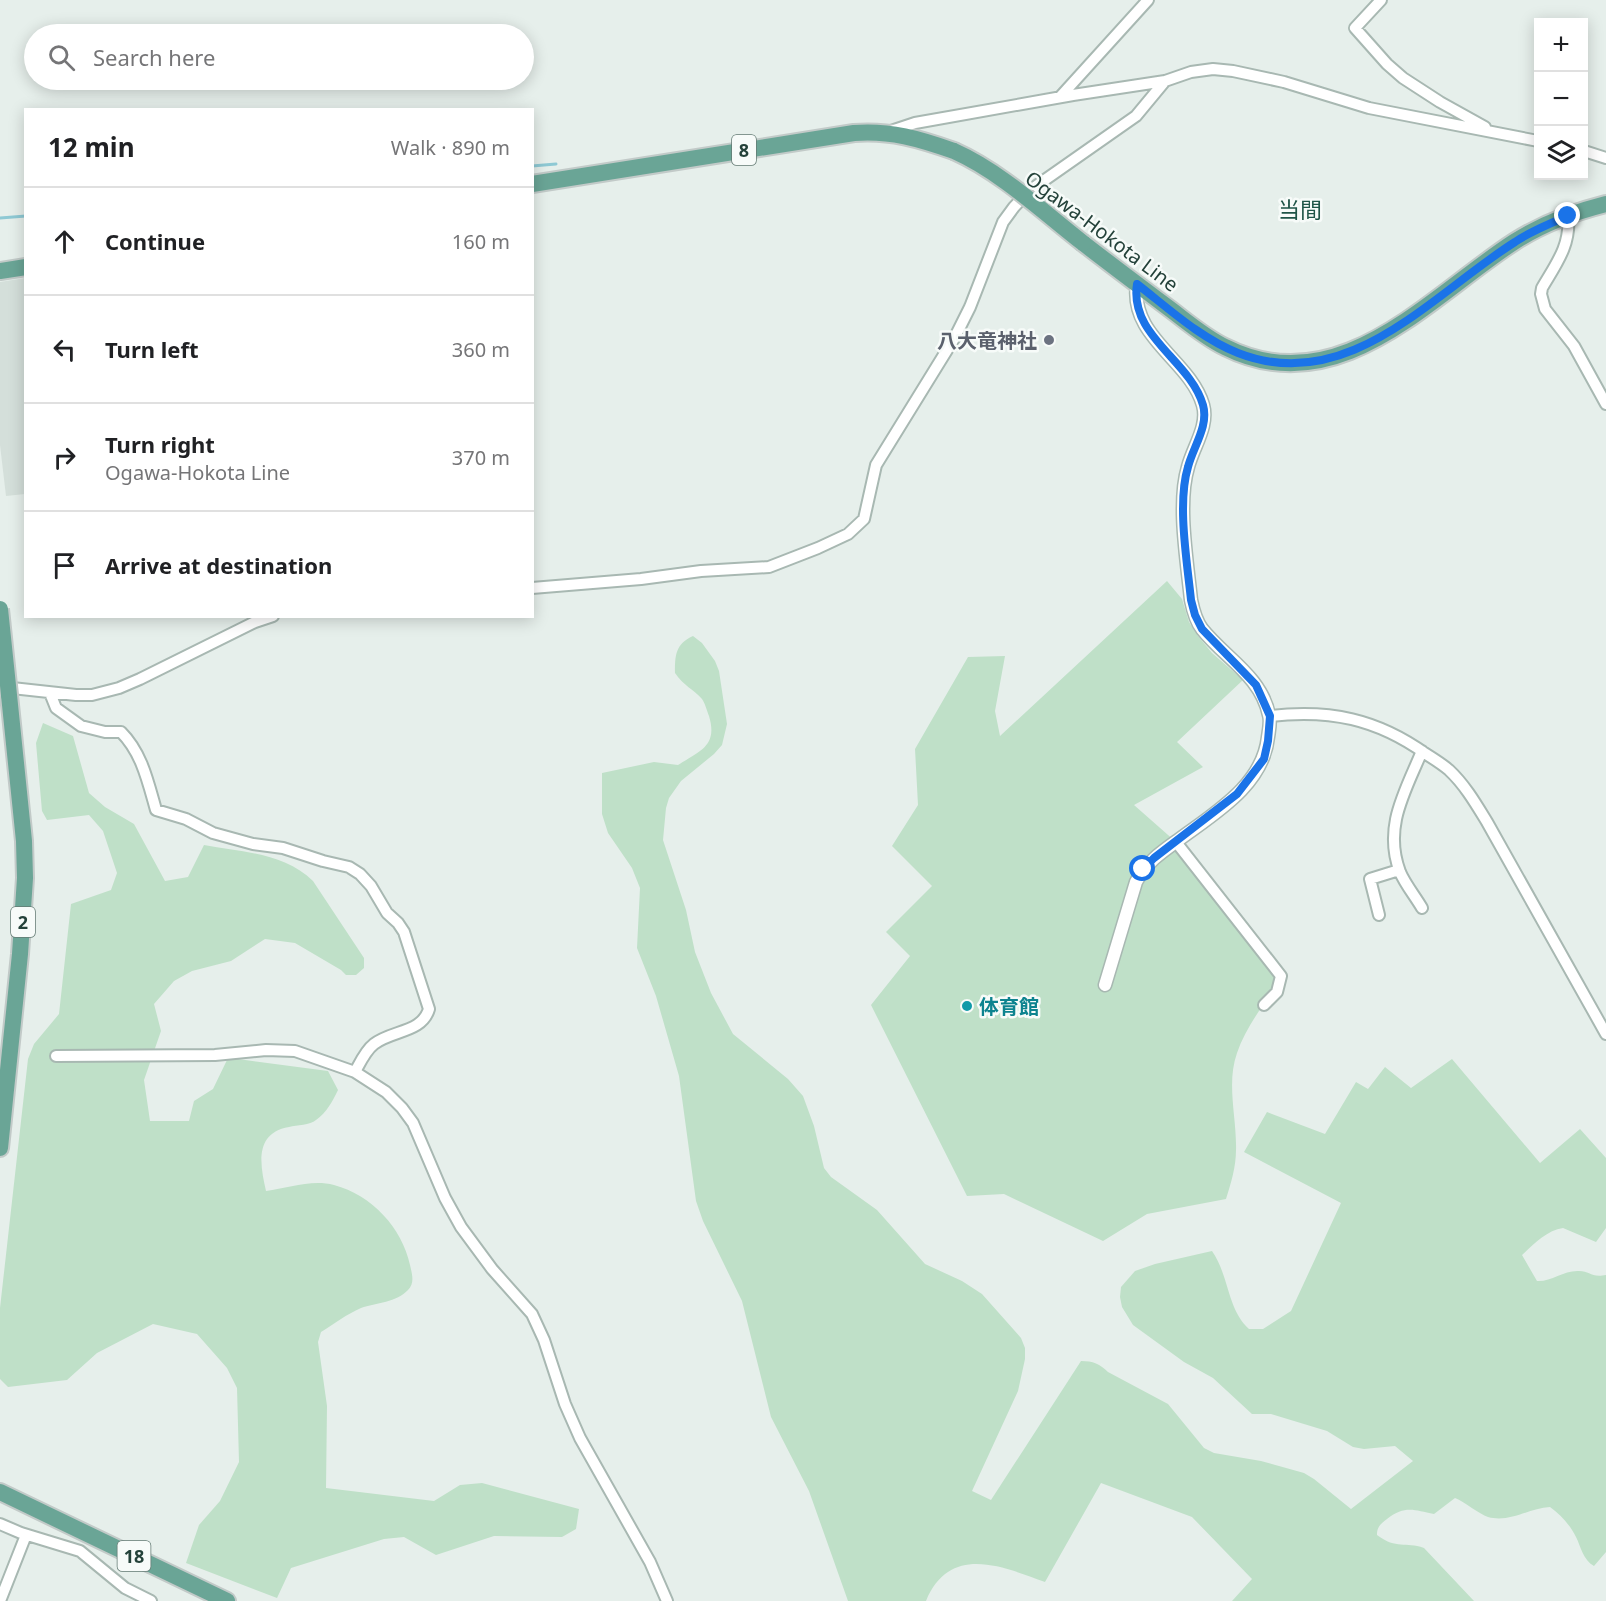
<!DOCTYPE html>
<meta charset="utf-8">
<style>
:root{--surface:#fff;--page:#f2f2f2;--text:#202124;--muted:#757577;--line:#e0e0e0}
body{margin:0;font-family:"Noto Sans","Noto Sans JP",sans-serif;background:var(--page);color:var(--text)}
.controls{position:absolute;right:18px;top:18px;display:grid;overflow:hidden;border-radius:0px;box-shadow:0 3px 15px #0003}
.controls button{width:54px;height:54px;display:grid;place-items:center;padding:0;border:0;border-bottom:2px solid var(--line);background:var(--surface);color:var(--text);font:30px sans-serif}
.stop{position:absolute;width:18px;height:18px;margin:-14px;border:4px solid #1a73e8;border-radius:50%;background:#fff}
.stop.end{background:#1a73e8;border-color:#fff;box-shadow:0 2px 6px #0008}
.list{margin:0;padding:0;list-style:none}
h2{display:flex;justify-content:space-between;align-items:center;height:78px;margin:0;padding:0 24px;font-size:26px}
h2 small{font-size:20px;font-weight:400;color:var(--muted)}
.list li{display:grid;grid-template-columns:39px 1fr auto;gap:18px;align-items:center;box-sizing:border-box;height:108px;padding:0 24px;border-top:2px solid var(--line)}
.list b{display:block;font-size:22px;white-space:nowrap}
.list p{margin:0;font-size:20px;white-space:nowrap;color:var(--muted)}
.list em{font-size:20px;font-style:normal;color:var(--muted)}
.icon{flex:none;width:33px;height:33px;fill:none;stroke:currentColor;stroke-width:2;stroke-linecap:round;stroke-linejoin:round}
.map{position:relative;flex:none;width:1606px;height:1601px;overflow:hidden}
.search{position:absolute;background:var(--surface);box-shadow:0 3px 15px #0003;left:24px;top:24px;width:510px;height:66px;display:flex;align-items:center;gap:15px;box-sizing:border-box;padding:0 21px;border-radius:33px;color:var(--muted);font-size:22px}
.panel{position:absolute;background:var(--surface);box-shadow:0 3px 15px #0003;left:24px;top:108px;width:510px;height:510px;border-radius:0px}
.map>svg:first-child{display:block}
.built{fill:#d4dfda}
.green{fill:#bfe0c8}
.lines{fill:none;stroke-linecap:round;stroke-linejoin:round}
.stream{stroke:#8ec9d4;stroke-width:3}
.minor-casing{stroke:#a8b8b2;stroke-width:14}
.tertiary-casing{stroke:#a8b8b2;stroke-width:15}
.primary-casing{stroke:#c2cac8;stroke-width:20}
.minor{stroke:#fff;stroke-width:10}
.tertiary{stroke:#fff;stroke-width:12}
.primary{stroke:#6aa596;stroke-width:16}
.primary-bridge-casing{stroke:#c2cac8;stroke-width:20;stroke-linecap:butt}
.primary-bridge{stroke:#6aa596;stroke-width:16}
.route{stroke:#1a73e8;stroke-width:8}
.worship-dot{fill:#6b7280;stroke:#f7fbf9;stroke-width:2}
.culture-dot{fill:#0f9aa8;stroke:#f7fbf9;stroke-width:2}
.labels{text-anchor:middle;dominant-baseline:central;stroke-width:5;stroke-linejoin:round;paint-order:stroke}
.shield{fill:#f7fbf9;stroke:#637a73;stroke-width:1.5}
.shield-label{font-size:18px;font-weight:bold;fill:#24423a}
.street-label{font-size:20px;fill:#24423a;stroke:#f7fbf9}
.worship-label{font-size:20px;font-weight:bold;fill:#5b616d;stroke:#f7fbf9;text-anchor:end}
.culture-label{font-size:20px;font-weight:bold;fill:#0d838f;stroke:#f7fbf9;text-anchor:start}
.quarter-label{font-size:22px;fill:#1f5548;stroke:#f7fbf9}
</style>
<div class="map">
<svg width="1606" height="1601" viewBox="0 0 1606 1601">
<rect width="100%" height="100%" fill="#e6efeb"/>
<!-- built -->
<path class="built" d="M25 278V494L6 496 0 445V282Z"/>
<!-- green -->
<path class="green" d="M1167 581 1182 599 1189 622 1198 636 1212 653 1243 680 1177 742 1203 767 1134 805 1176 842 1281 976C1267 1001 1246 1026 1237 1053 1226 1084 1237 1118 1236 1150 1236 1167 1231 1183 1226 1199L1147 1214 1103 1241 1004 1194 967 1196 871 1005 910 956 886 932 932 886 892 846 918 805 915 749 968 657 1005 656 995 711 1000 736Z
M693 636 702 643 715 661 719 671 727 724 722 745 714 754 681 781 669 798 666 808 663 840 686 910 695 952 711 993 733 1034 788 1079 803 1096 814 1126 824 1168 831 1177 877 1210 925 1264 962 1281 982 1294 1021 1338 1025 1348V1359L1018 1391 972 1491 991 1500 1081 1361C1093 1361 1100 1364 1108 1372L1168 1404 1204 1448 1214 1453 1261 1461 1304 1473 1314 1479 1351 1509 1413 1461 1395 1446 1364 1449 1353 1447 1327 1431 1271 1414H1252L1213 1378 1184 1362 1133 1325 1122 1307 1120 1297 1121 1287 1135 1271 1155 1264 1212 1251C1229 1275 1227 1309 1249 1329H1263L1291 1311 1341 1203 1244 1152 1267 1112 1325 1134 1356 1082 1368 1089 1385 1067 1411 1088 1452 1059 1540 1163 1580 1129 1606 1158V1228L1596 1242 1563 1228C1547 1230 1533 1245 1522 1255L1537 1281C1551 1282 1564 1270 1579 1271 1590 1271 1591 1278 1606 1275V1552L1594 1566C1583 1560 1581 1547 1576 1537 1570 1525 1561 1515 1550 1507 1529 1508 1510 1523 1488 1517 1479 1514 1465 1502 1455 1498L1434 1514C1414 1510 1405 1505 1387 1519 1381 1524 1377 1526 1377 1535 1397 1550 1405 1541 1424 1548L1474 1601H1232L1252 1579 1192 1517 1101 1483 1045 1582C1001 1566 950 1544 926 1601H848L809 1491 771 1417 742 1301 703 1221 696 1201 679 1076 656 996 637 948 640 888 632 868 608 833 602 814V773L654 762 678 765C700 751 718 746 709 716 707 711 705 703 702 699 693 689 684 686 675 673 675 656 675 644 693 636Z
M43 723 73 736 89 793 105 807 134 824 165 881 188 877 204 845C242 852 284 853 313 881L364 958V968L356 975H346L341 970 295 943 265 939 231 961 192 971 174 981 154 1004 161 1031 144 1080 150 1121H189L194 1101 213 1089 227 1060 238 1059 328 1071 338 1090C332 1102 327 1112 316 1120 310 1125 297 1125 289 1127 254 1133 260 1165 266 1191 288 1188 312 1179 334 1185 372 1195 402 1228 410 1265 412 1274 415 1283 408 1290 397 1302 376 1303 361 1308 347 1314 334 1324 321 1332L318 1342 327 1406 326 1488 434 1501 460 1485 482 1483 579 1509 576 1529 562 1537 494 1536 436 1555 404 1537 384 1539 291 1568 277 1598 186 1563 199 1525 220 1501 239 1462 237 1388 227 1368 197 1334 153 1324 97 1353 67 1380 8 1387 0 1379V1308L28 1059 34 1044 59 1014 71 904 111 890 117 873 103 831 89 815 47 820 42 811 36 743Z"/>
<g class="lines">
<!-- stream -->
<path class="stream" d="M532 166 556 164
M0 218 26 216"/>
<!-- minor casing -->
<g class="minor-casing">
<path id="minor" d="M1381 0 1355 28 1387 64 1403 78 1440 102 1485 127
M1060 97 1148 0
M888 132 915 123 1073 95 1165 81 1191 72 1213 69 1233 71 1284 82 1369 108 1538 141
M1584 151 1606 158
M1568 216C1571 245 1556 264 1542 288L1541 294 1545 309 1574 346 1606 404
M532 588 641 579 701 571 769 567 818 548 848 534 864 519 876 465 955 337 970 307 1003 222 1014 207 1029 191 1136 116 1165 81
M3 687 76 695H92L119 688 140 679 255 622 273 616
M50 693 56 708 81 726 105 732H121C142 753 148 782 156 810L186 819 213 833 253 844 283 848 323 861 349 867 360 874 371 886 387 913 398 923 404 932 429 1009C422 1033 392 1030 374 1044 365 1051 360 1063 355 1072
M1270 716C1330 709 1377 719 1426 754 1434 759 1442 764 1449 770 1465 785 1476 804 1487 822L1606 1034
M1422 751C1405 792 1383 827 1400 872 1405 884 1415 896 1422 908
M1176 842 1281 976 1277 992 1264 1005
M1379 915 1370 879 1399 870
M56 1056 215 1055 266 1050 295 1051 355 1072 386 1092 402 1108 413 1123 445 1198 461 1227 492 1269 532 1314 544 1340 565 1404 580 1438 650 1562 667 1601
M0 1524 21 1533 80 1551 125 1588 151 1601
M0 1601 26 1535"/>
</g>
<!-- tertiary casing -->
<g class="tertiary-casing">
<path id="tertiary" d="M1105 985 1136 882C1146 863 1160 853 1177 841 1213 814 1263 786 1268 737 1269 730 1271 721 1269 715 1261 676 1225 658 1202 629 1196 621 1193 610 1191 600 1187 561 1177 503 1188 467 1193 447 1209 426 1203 405 1190 360 1129 337 1137 284"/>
</g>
<!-- primary casing -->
<g class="primary-casing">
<path id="primary" d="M532 184 854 133C890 130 920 139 954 151
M1083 243C1110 264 1138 285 1166 306 1185 320 1204 337 1225 347 1338 404 1428 298 1514 242 1542 224 1574 212 1606 204
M0 271 26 267
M0 1148 20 954 25 878 24 841 9 695
M0 1492 227 1601"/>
</g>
<!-- minor -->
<use href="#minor" class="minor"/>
<!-- tertiary -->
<use href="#tertiary" class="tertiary"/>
<!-- primary -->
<use href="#primary" class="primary"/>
<!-- primary-bridge casing -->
<g class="primary-bridge-casing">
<path id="primary-bridge" d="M954 151C1001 172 1042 211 1083 243
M0 609 9 695"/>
</g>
<!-- primary-bridge -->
<use href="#primary-bridge" class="primary-bridge"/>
</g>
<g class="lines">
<!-- route -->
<path class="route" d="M1143 869 1154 858 1237 794 1264 759 1268 741 1270 716 1256 685 1202 629 1195 615 1191 600C1187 561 1177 503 1188 467 1193 447 1209 426 1203 405 1190 360 1129 336 1137 284 1168 308 1200 338 1238 353 1348 396 1431 295 1515 242 1531 231 1549 224 1568 216"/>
</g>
<!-- markers -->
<circle class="worship-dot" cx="1049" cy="340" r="6"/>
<circle class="culture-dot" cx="967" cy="1006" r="6"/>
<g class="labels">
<!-- shield labels -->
<g class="shield">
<rect x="732" y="135" width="24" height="30" rx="4.5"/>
<rect x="11" y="907" width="24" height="30" rx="4.5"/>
<rect x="117.5" y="1541" width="33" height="30" rx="4.5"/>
</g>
<g class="shield-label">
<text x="744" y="150">8</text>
<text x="23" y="922">2</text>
<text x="134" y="1556">18</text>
</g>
<!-- street labels -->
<g class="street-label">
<text transform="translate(1102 231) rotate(37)">Ogawa-Hokota Line</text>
</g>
<!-- worship labels -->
<g class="worship-label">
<text x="1037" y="340">八大竜神社</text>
</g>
<!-- culture labels -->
<g class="culture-label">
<text x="979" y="1006">体育館</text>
</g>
<!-- quarter labels -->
<g class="quarter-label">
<text x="1300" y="209">当間</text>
</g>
</g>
</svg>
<div class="controls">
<button>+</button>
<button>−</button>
<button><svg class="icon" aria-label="layers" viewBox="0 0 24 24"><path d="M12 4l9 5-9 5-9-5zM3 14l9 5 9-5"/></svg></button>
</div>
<div class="stop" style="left:1143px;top:869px"></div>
<div class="stop end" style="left:1568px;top:216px"></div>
<div class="search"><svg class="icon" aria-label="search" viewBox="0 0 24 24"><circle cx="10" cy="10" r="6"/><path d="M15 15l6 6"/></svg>Search here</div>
<section class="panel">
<h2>12 min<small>Walk · 890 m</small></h2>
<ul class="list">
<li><svg class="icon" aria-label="ahead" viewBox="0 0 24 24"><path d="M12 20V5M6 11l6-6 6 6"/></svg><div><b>Continue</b></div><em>160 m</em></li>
<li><svg class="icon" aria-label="left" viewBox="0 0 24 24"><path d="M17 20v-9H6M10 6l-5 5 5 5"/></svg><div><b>Turn left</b></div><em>360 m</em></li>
<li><svg class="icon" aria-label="right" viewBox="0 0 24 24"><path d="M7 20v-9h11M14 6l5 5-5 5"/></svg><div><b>Turn right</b><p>Ogawa-Hokota Line</p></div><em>370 m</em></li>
<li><svg class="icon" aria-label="arrive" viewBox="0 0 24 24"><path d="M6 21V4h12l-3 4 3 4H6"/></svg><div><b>Arrive at destination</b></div></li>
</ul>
</section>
</div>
